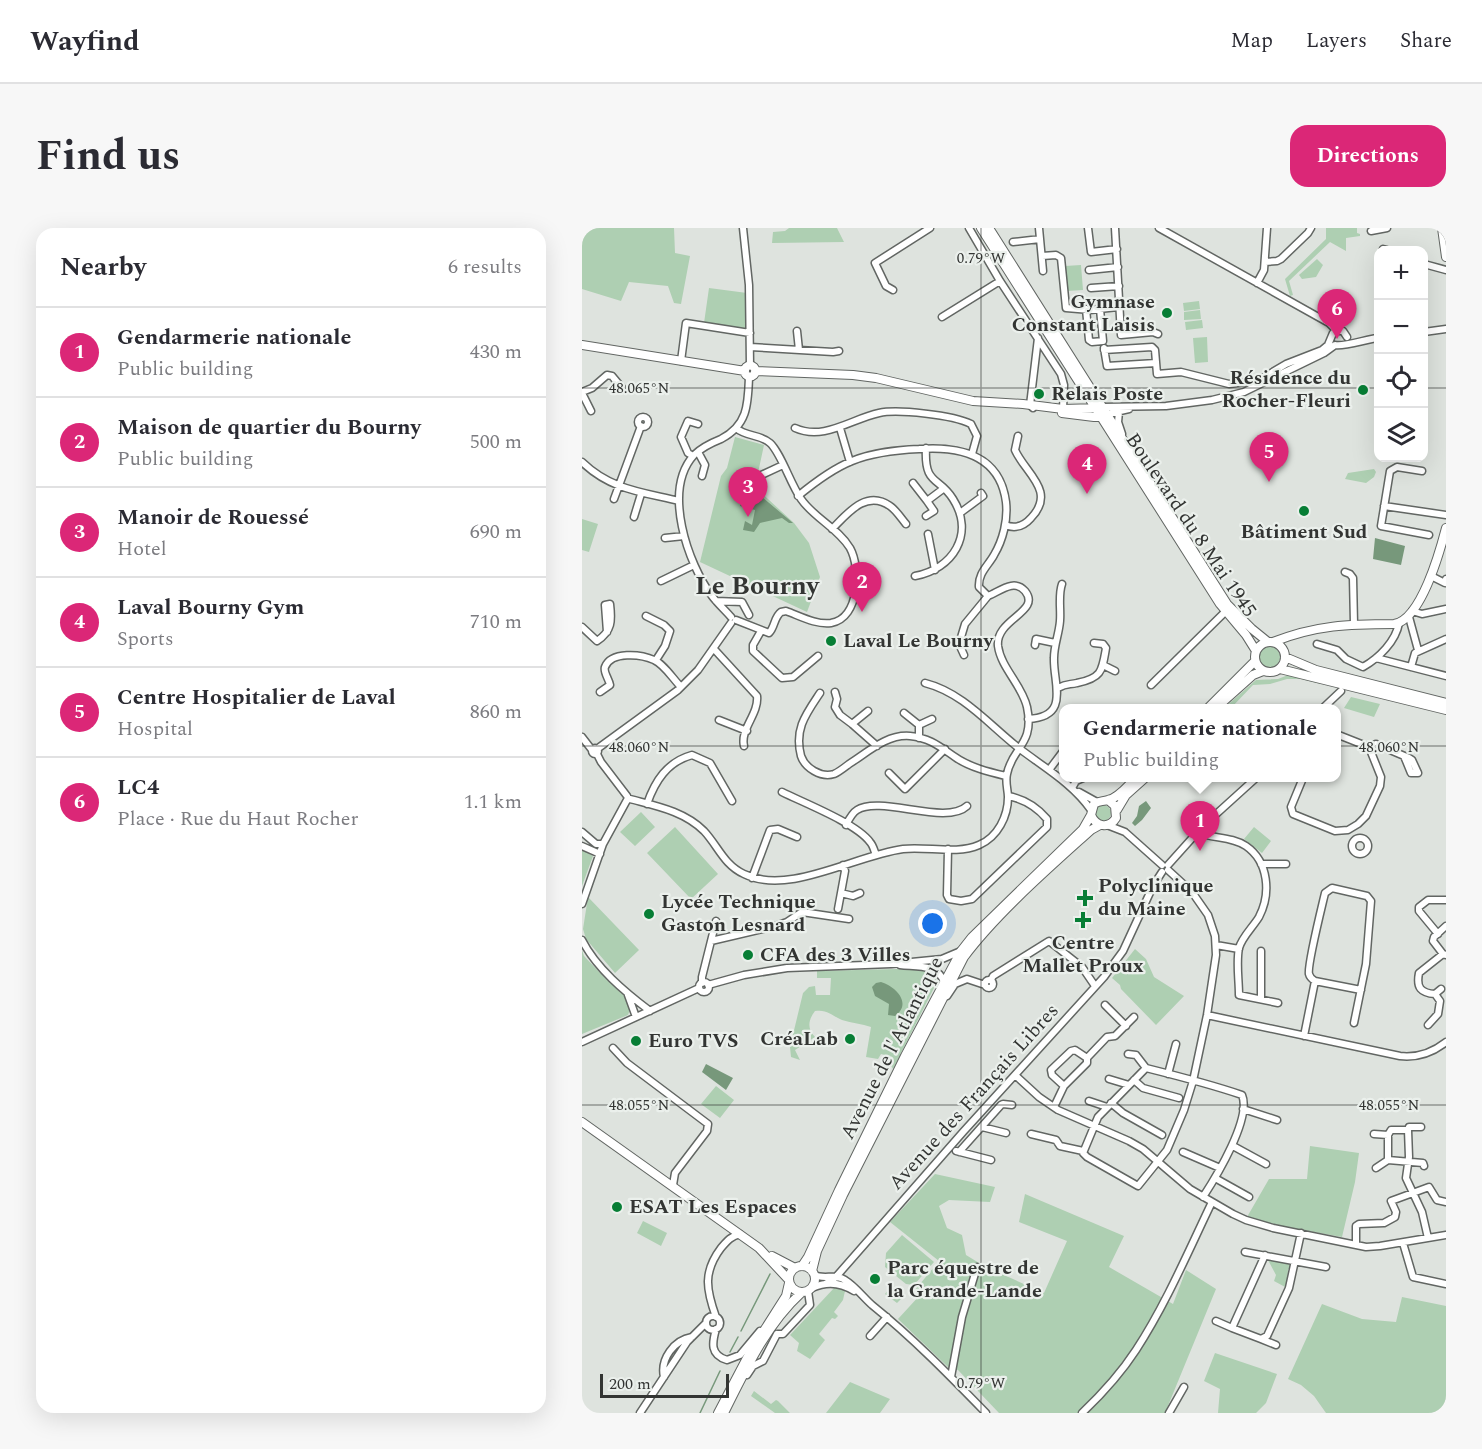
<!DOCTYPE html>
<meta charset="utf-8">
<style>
:root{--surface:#fff;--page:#f7f7f7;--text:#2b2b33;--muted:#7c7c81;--line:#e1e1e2;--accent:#db2777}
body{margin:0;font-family:Spectral,serif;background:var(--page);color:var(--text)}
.controls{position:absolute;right:18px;top:18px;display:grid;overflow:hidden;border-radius:12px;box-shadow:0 6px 24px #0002}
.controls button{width:54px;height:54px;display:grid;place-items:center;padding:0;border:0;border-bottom:2px solid var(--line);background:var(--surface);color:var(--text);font:30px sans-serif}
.scale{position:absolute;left:18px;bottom:15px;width:129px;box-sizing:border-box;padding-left:6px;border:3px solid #333533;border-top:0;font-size:16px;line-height:21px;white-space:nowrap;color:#333533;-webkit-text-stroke:4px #ebf0ec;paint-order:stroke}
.you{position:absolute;left:351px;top:696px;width:21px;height:21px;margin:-15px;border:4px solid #fff;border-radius:50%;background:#1a73e8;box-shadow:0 0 0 9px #1a73e833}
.badge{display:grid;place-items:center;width:39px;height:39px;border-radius:50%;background:var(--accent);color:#fff;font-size:20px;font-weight:700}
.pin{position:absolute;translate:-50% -50px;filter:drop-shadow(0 2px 3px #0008)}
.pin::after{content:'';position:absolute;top:32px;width:21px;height:18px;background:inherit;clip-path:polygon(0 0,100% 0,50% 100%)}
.popup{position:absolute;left:477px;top:476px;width:282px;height:78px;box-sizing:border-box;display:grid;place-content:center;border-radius:12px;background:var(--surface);filter:drop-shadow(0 2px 4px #0005);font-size:20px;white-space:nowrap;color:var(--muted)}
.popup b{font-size:22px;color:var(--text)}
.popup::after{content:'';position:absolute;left:50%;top:100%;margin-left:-12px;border:12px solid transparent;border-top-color:var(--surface)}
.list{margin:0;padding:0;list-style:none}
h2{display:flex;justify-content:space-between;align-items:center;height:78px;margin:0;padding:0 24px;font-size:26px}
h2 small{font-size:20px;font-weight:400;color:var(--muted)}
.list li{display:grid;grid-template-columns:39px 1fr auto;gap:18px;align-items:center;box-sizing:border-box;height:90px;padding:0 24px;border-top:2px solid var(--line)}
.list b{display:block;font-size:22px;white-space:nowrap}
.list p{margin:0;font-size:20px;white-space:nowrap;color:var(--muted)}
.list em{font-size:20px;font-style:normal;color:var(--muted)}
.icon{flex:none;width:33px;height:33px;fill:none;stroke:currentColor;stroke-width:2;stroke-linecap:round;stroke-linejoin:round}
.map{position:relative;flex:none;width:864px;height:1185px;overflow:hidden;border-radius:18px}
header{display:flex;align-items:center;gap:36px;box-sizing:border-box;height:84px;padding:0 30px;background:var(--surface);border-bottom:2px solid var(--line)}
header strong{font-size:28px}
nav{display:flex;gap:33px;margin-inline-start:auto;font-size:21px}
.intro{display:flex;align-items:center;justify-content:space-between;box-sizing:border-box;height:144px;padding:0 36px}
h1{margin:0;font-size:42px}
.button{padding:15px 27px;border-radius:18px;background:var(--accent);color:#fff;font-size:21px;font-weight:700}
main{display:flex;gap:36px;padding:0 36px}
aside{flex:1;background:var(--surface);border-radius:18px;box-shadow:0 6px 24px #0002}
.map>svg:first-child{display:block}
.green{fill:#aecfb2}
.water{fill:#77987b}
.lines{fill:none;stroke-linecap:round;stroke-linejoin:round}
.stream{stroke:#77987b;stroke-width:1.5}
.minor-casing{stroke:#626663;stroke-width:9}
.major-casing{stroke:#626663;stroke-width:10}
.minor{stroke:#fff;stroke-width:6}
.major{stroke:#fff;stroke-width:8}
.ticks{fill:none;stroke:#333533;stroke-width:1.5;stroke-opacity:0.45}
.poi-dot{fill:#077e35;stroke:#ebf0ec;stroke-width:2}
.labels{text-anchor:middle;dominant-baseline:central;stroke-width:4.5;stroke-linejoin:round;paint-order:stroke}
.poi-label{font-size:20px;font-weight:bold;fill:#333533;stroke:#ebf0ec;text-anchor:start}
.street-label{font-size:20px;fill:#333533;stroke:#ebf0ec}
.district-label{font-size:26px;font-weight:bold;fill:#333533;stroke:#ebf0ec}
.ticks-label{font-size:15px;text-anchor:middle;fill:#333533;stroke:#ebf0ec;stroke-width:4.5;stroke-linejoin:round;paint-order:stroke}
</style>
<header>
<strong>Wayfind</strong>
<nav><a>Map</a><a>Layers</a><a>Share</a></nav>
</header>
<div class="intro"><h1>Find us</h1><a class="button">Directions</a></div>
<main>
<aside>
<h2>Nearby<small>6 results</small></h2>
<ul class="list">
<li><span class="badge">1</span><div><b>Gendarmerie nationale</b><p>Public building</p></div><em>430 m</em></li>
<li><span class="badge">2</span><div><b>Maison de quartier du Bourny</b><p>Public building</p></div><em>500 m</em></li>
<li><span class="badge">3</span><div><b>Manoir de Rouessé</b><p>Hotel</p></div><em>690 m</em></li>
<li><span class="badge">4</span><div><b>Laval Bourny Gym</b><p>Sports</p></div><em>710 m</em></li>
<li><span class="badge">5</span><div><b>Centre Hospitalier de Laval</b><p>Hospital</p></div><em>860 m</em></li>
<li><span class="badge">6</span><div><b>LC4</b><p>Place · Rue du Haut Rocher</p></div><em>1.1 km</em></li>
</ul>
</aside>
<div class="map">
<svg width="864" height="1185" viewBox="0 0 864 1185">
<rect width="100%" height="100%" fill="#dee3de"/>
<!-- green -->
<path class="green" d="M0 0H92L93 25 108 28 99 76 92 75 86 58 47 54 39 73 0 61Z
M207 0H255L262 14 190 15 191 4 203 3Z
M744 0H775V5L778 6V8L764 10V23L748 14 707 53 711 67 708 68 703 51 744 11Z
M735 31 741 37 734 49 720 51 717 47Z
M499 37 501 62 485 63 483 38Z
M127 60 165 65V102L122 95Z
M617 73 618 81 602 83 601 75Z
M618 82 619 91 602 92V84Z
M620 92 621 100 604 102 603 94Z
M625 109 626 134 613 135 611 110Z
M153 209 182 217 173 259 212 295 227 315 238 349 225 384 118 334 139 248 145 240Z
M792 241 794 244 792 249 784 255 763 251 766 245Z
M0 291 16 296 7 324 0 322Z
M676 429a11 11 0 1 1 22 0a11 11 0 1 1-22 0Z
M706 447H714L739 454V456L719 451H705L688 456 671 457 649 480H642L674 452 696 451Z
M769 469 798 476 792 489 762 480Z
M513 585a8 8 0 1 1 16 0a8 8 0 1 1-16 0Z
M59 584 73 599 53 618 38 604Z
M93 599 136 646 109 671 65 625Z
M672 599 689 613 680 625 662 611Z
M0 622 11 628 0 658Z
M6 669 57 722 33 745 4 711 1 701Z
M553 721 564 731 572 749 602 768 574 797 539 761 538 757 530 750Z
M0 722 2 728 22 749 46 771 49 779 46 787 0 806Z
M315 741C328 741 350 738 355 754L311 841 303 827 299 826 296 831 284 829 289 799C280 796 270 795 260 792 250 788 246 781 233 783 226 792 225 801 233 809L213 822 218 832 209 829 208 819 221 765 227 759 233 758 234 767H248L249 750H235V743Z
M134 858 152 872 138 890 119 876Z
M728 918 777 925 773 954 760 1009 704 999 665 989 687 951H725Z
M353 946 413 959 408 974 367 972 357 978 365 1000 380 1007 384 1027 402 1038 462 1065 485 1013 437 994 443 966 542 1008 527 1039 591 1076 604 1042 634 1061 583 1185H417L376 1142 367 1140 316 1091 338 1067 333 1062 357 1033 308 994Z
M61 993 85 1005 79 1018 55 1005Z
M320 1007 352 1034 332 1057 324 1056 303 1039 304 1025Z
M687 1031 710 1036 709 1041H706L705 1060 692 1053 694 1047 686 1032Z
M310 1057 323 1067 315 1075 303 1066Z
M253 1059 263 1063 261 1072 252 1084 256 1088 253 1091 250 1090 237 1106 243 1112 228 1131 215 1123 217 1115 208 1107Z
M820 1069 864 1078V1181L862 1185H744L732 1168 719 1157 706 1151 740 1076 780 1091 814 1094Z
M633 1125 695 1146 684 1175 674 1185H636L638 1161 622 1153Z
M268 1154 308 1171 298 1185H244Z
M172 1163 189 1176 194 1172 196 1173 208 1185H193L169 1168Z"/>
<!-- water -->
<path class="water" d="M168 259 211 295H207L200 290 178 295 172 304 161 302 163 293 170 297 173 282 158 278 160 272 164 271 168 266 166 262Z
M793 310 823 318 819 337 791 331Z
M564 573 569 580 560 592 553 598 550 595 555 588 557 578Z
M299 754C315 759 330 776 313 788L306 787 307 776 293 768 290 759 294 755Z
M124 836 151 850 144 862 120 844Z"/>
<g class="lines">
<!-- stream -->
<path class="stream" d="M159 1103 188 1046
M148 1124 156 1109
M118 1185 138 1143"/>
<!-- minor casing -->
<g class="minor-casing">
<path id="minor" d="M161 0 167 57 168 138
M387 0 418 53 479 146 482 157 481 181
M457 0 461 43
M506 0 509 24 535 21
M533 0 539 107 571 104 576 106
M577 0 747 95 755 103
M789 3 805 0
M431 14 458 11
M801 21 805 22
M460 28 474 27 479 30 484 80 508 82 536 79
M683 34 695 33 699 31 726 5 729 0
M842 36 864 42
M507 42 536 39
M675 55 682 42 685 0
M509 60 537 58
M311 62 304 58 293 35 348 0
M504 81 507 112 510 114 521 113 518 81
M360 89 418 53
M215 103 217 122
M755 103H761L765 109
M842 104 864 101
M168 119 251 124 257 123
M522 120 525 138 574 135
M522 122 570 119 573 122 575 146 599 144 647 156 678 152
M99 133 104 95 168 105
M674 154 704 136 740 122 746 117 751 105 755 103
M0 164 10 160 25 147 30 148 40 160
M0 165 9 183
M520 179 584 178 630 172 662 164 742 125 753 117C762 119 785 111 796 110
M451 180 448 177 456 110
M537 184 536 194 540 206
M525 186 547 181
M56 194a5 5 0 1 1 10 0a5 5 0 1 1-10 0Z
M213 200C242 213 269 191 297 185 316 181 371 187 389 196L395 208 390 226
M258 200 268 234
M116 224 123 237 120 248
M111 228 106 225 99 209 106 193 116 196
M0 234C29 262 60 264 97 273
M840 243 815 239 808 243 799 298 847 307
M173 250 201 237
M331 255 345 273 361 261
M216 268C233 254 250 241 270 233 292 224 315 222 337 221 378 218 418 227 424 274 426 292 421 312 412 327 406 338 396 345 397 359L406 368
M32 271 59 198
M802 278 864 287
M378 285 401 268 399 265
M344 288 352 283 345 273
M52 289 59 266
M423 297C433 301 442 298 449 290 475 263 443 245 433 222L436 208
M250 301C265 286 284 261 308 278 314 282 319 290 324 296
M346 306 353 342
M83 310 102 308
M763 344 768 346 771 350 772 396
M333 348C371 341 393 306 371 271 357 248 342 258 344 220
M849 348 863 355 864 351
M79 353 112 337
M134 373 160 374 167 387
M830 383 840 386 864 381
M64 388 82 397 88 403 83 418 74 432
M149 389C143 382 136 376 130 368 106 336 80 262 112 227 119 220 129 215 139 211 166 197 166 176 167 149
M827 389 836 422
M154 392 187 405C193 399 192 389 199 384L204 383C218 388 234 397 249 395 278 390 279 340 268 320 256 300 232 290 219 271 208 255 199 225 188 215 178 206 164 209 154 200
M0 399 15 413C30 403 30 393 28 376L23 377 25 404
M179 403 171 417V423L200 450 211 449 236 428
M735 416 755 422 764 431 781 439C797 430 814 413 817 395
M453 417 454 411 473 415
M132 421 175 468C177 486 158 501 162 518
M382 427 377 416 383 396 406 368
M794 430 864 448
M521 437 533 443
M829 439 833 425 864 411
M343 455C382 465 408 498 438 521 463 540 491 556 509 582
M569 457 644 383
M476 460C485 455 487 457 495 455 520 450 520 443 524 420L521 416 512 415
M18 464 28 457C27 451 21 444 23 439 29 423 59 426 72 432 82 436 91 451 99 459
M253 464 255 471 253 479 258 487 270 496 295 518
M238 465C224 486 212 501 219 528 223 540 239 550 252 546 257 544 263 539 267 536 286 524 305 506 328 508 348 510 357 518 373 529 387 539 407 544 424 548
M741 480 759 463
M322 485 337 497V510
M446 491C489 489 471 456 472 430 472 417 477 406 478 393 479 381 476 367 480 356
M137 492 165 503
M270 496 286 483
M337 497 350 491
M0 509 10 522
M787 519 794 516 827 530 830 532 836 545
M10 523a3 3 0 1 1 6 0a3 3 0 1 1-6 0Z
M15 521 96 462 116 442 149 395
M15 526 19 534 45 568
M822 528 829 545H836
M467 542 482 522
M307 545 323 561 363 521
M721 550 709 579 711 586 753 603 766 602 776 596 784 588 798 558 799 549 787 519 754 506
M490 560 494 553 501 550
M200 564C222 575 274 595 288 614 291 617 292 622 294 627
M497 564 515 574
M48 571C74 578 102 583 122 603 136 618 142 637 162 646 207 668 274 627 321 621 345 618 374 627 397 617 416 609 426 588 426 569 426 562 423 554 425 546 430 519 453 517 445 479 440 457 419 440 416 418 413 391 460 384 443 363 432 350 417 364 406 368
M65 576C73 553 85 534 110 527L128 535 150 573
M264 597C267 591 270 585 275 582 298 567 364 598 385 578
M525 597 543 604 580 637
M0 604 14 616H21
M615 604C630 611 649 608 664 618 687 634 689 666 677 689 671 699 660 709 657 720 654 734 657 752 657 767L696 775
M770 618a8 8 0 1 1 16 0a8 8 0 1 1-16 0Z
M0 618 18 626
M366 621 365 667 367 671 379 673 390 671 465 599V591C454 578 442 571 426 568
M679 636H704
M586 637 621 598 674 550
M586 642 610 664 626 687 633 708 634 727 625 787 611 853 602 882 585 922 556 958 505 929 501 925 516 889 564 840C596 848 628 856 660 867 670 890 634 949 621 969
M170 650 188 602 196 601 215 609
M259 665 271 668 278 665
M0 676 21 616 45 572
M256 681 263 643 261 637
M856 706 837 683V679L846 672H864
M0 712C14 740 43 764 68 783
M129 713 193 698 205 694 220 684 267 691
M634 717 657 721
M679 723V771
M861 726 851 713 852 709 864 698
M318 737C334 739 356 736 362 754
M403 756a4 4 0 1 1 8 0a4 4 0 1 1-8 0Z
M409 752 411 748 467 713 500 739 513 758
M733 753 779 762
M117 759a5 5 0 1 1 10 0a5 5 0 1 1-10 0Z
M120 755V749L134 693
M126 757 162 747 205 740 309 736 360 731 379 723
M853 766C839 765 834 760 837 745L861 726 864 727
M46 767 54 789
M365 768 373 756 385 751 403 757
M523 777 544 798
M625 787 818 828C836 830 850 825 864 814
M846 797 856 786 858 773 853 766 859 761
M722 808 733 753C730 751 728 750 727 746 725 738 740 678 743 665L750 660 785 668 789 673 784 736 772 795
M0 814 117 760
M31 820 45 835 126 896 125 903 93 945 91 957
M546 826 554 827 564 840
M586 846 594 816
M433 847 457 869 476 882 547 913 561 921 608 961 651 986 664 992 691 1000 784 1019 798 1018 864 1007
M527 851 547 857
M552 852 561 860 597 870
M482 858 470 847 469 842 489 823 493 822 505 830
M507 873 525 879
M529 875 541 885 580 907
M472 879 482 858 505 835V830L525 809 533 808 552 789
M661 881 695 892
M400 899 424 905
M826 902 827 899H839
M449 906 474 912 478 918 501 923
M792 906 806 907 809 902H826L827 929 824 950 840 984 846 1010
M806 907V932L841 935 842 938
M651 918 684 936
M374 923 409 932
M377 924 419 877 421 876 430 877
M601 924 638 940
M794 940 806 932
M633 950 667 969
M821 1015 831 1049 864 1056
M774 1017V998L777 996 802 995 813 989 814 984 809 973 847 959 855 972 864 974
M663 1024 744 1039
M683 1027 650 1100 679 1111 685 1108 707 1060 719 1005
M232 1047C243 1052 253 1045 263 1052 273 1058 281 1069 290 1077 331 1110 367 1147 404 1185
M243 1056 253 1050 381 904 522 749 541 723 571 658 580 644
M230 1060C245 1053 258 1054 272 1063
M124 1095a7 7 0 1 1 14 0a7 7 0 1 1-14 0Z
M134 1089C124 1061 121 1044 139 1020 145 1013 149 1008 158 1006
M634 1093 650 1100
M134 1101C130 1115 128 1127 145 1132L158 1127 178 1103
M195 1106H201L228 1077 226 1063
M288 1108 305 1089
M679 1111 694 1117
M165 1147 171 1138 181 1133 195 1106
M82 1149C78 1131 92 1112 110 1109
M369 1149 380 1089 395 1039
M58 1185 105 1114 124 1095
M500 1185C520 1166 539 1145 554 1122 584 1076 606 1024 630 974
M587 1185 602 1159"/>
</g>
<!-- major casing -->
<g class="major-casing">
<path id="major" d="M399 0 638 376 664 407 674 423
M407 0 645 376 670 401 686 414
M860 0 864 29
M0 117 163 143
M162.5 143a5.5 5.5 0 1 1 11 0a5.5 5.5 0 1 1-11 0Z
M173 143 271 147 294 150 391 173 441 176 481 181 516 180
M480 185 512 189 522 187
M673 429a15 15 0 1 1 30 0a15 15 0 1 1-30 0Z
M691 414C734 397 767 396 812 396 839 392 858 323 864 300
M703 429 734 442 864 475
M698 441 864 482
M626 480 673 433
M634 480 671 447 681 443
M526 572 533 578 534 590C527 601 514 599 509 587L512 576C518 572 520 574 526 572 537 570 547 556 554 550
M535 582 544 567 563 550
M0 894 177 1020 206 1051
M190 1028 213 1040
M207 1051a13 13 0 1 1 26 0a13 13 0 1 1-26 0Z
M220 1038 226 1029 257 962 323 828 379 723 390 709 501 601 509 587
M230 1043 235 1023 261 967 382 729C415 685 468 639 509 602L518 597
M136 1185 167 1126 204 1068 207 1055
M142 1185C163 1143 184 1097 219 1065"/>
</g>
<!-- minor -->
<use href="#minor" class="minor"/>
<!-- major -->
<use href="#major" class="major"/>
</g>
<!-- ticks -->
<path class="ticks" d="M399 0V1185M0 160H796M842 160H864M0 518H864M0 877H864"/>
<!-- markers -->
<g class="poi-dot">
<circle cx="585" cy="85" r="6"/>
<circle cx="781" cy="162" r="6"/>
<circle cx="457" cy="166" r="6"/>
<circle cx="722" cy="283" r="6"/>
<circle cx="249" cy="413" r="6"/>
<path d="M500 661h6v6h6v6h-6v6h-6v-6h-6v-6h6z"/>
<circle cx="67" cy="686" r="6"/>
<path d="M498 683h6v6h6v6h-6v6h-6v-6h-6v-6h6z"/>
<circle cx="166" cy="727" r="6"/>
<circle cx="268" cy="811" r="6"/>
<circle cx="54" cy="813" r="6"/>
<circle cx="35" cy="979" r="6"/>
<circle cx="293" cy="1051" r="6"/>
</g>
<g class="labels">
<!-- poi labels -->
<g class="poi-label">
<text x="573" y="74" text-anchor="end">Gymnase<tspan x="573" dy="23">Constant Laisis</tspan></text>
<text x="769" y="150" text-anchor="end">Résidence du<tspan x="769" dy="23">Rocher-Fleuri</tspan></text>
<text x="469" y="166">Relais Poste</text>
<text x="722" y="304" text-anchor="middle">Bâtiment Sud</text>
<text x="261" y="413">Laval Le Bourny</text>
<text x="516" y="658">Polyclinique<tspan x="516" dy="23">du Maine</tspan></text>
<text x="79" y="674">Lycée Technique<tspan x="79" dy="23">Gaston Lesnard</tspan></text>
<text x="501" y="715" text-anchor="middle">Centre<tspan x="501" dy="23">Mallet Proux</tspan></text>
<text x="178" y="727">CFA des 3 Villes</text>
<text x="256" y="811" text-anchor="end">CréaLab</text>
<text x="66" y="813">Euro TVS</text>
<text x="47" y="979">ESAT Les Espaces</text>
<text x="305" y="1040">Parc équestre de<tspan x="305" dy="23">la Grande-Lande</tspan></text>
</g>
<!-- street labels -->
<g class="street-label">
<text transform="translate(609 297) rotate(56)">Boulevard du 8 Mai 1945</text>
<text transform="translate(310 820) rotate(-63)">Avenue de l'Atlantique</text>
<text transform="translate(392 869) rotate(-48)">Avenue des Français Libres</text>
</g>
<!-- district labels -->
<g class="district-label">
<text x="175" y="358">Le Bourny</text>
</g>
</g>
<g class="ticks-label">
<text x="399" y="35">0.79°W</text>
<text x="57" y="165">48.065°N</text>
<text x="57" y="524">48.060°N</text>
<text x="807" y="524">48.060°N</text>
<text x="57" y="882">48.055°N</text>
<text x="807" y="882">48.055°N</text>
<text x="399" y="1160">0.79°W</text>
</g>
</svg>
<div class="controls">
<button>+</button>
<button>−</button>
<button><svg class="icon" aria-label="locate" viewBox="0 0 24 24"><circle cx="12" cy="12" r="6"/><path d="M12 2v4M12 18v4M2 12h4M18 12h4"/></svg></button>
<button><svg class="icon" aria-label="layers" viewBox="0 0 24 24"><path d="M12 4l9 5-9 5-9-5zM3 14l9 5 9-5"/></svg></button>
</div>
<div class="scale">200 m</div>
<div class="you"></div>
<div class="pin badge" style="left:618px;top:623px">1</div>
<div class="popup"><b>Gendarmerie nationale</b>Public building</div>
<div class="pin badge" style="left:280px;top:384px">2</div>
<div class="pin badge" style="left:166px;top:289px">3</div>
<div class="pin badge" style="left:505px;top:266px">4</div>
<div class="pin badge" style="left:687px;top:254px">5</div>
<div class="pin badge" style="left:755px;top:111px">6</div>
</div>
</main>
